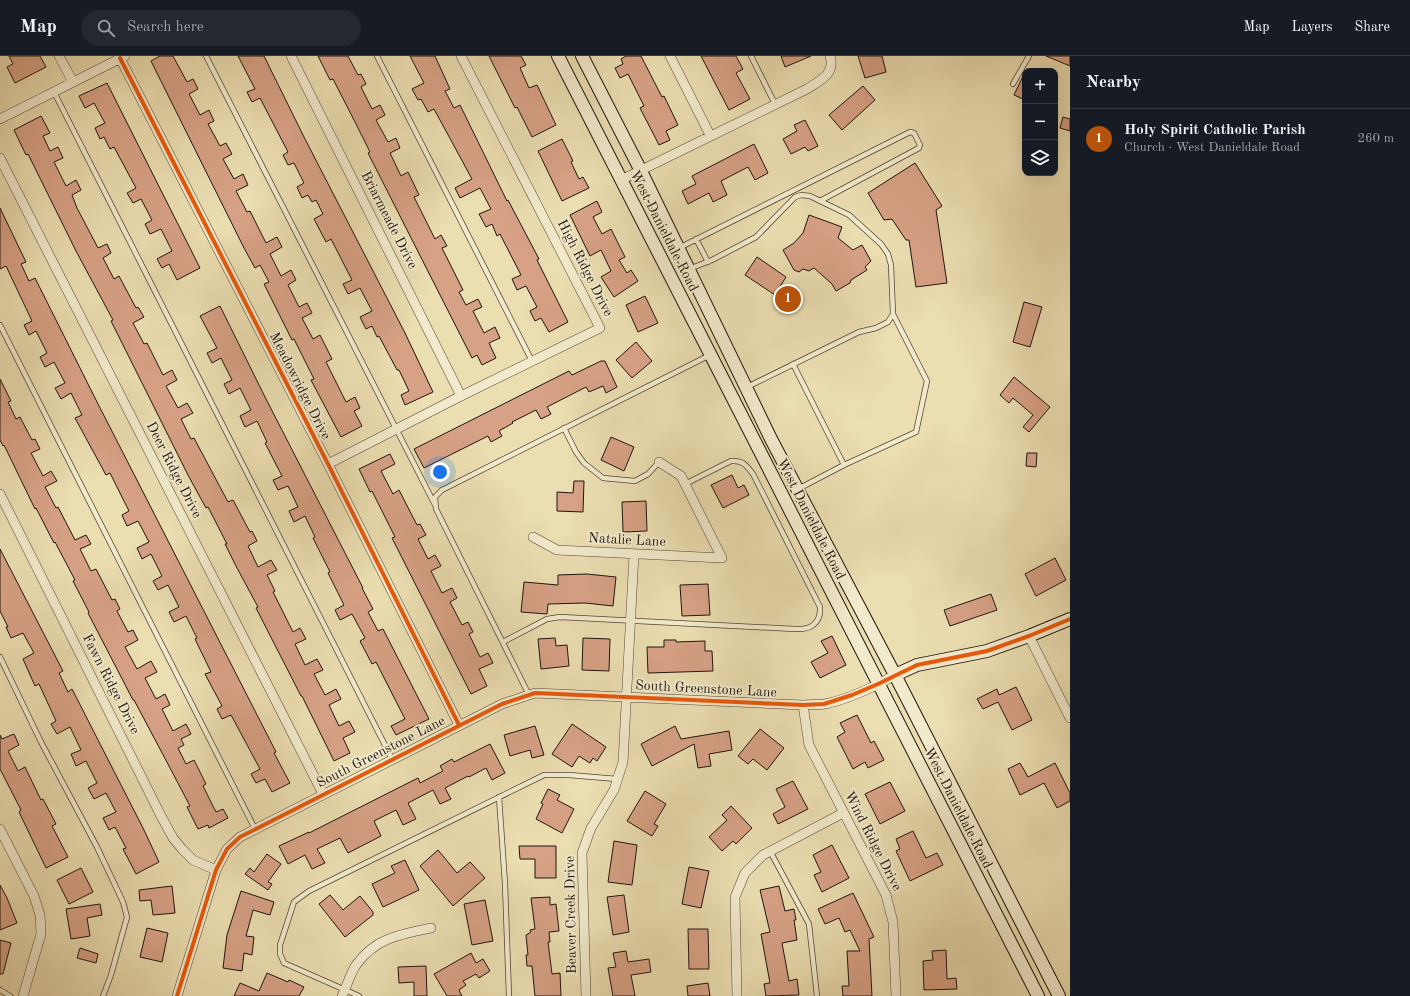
<!DOCTYPE html>
<meta charset="utf-8">
<style>
:root{--surface:#171b24;--page:#242831;--text:#f1f3f6;--muted:#9ea1a6;--line:#363941;--accent:#b45309}
body{margin:0;font-family:"Old Standard TT",serif;background:var(--page);color:var(--text)}
.controls{position:absolute;right:12px;top:12px;display:grid;overflow:hidden;border-radius:8px;box-shadow:0 4px 16px #0002}
.controls button{width:36px;height:36px;display:grid;place-items:center;padding:0;border:0;border-bottom:1px solid var(--line);background:var(--surface);color:var(--text);font:20px sans-serif}
.you{position:absolute;left:440px;top:416px;width:14px;height:14px;margin:-10px;border:3px solid #fff;border-radius:50%;background:#1a73e8;box-shadow:0 0 0 6px #1a73e833}
.badge{display:grid;place-items:center;width:26px;height:26px;border-radius:50%;background:var(--accent);color:#fff;font-size:13px;font-weight:700}
.pin{position:absolute;translate:-50% -50%;border:2px solid #fff;box-shadow:0 1px 4px #0006}
.list{margin:0;padding:0;list-style:none}
h2{display:flex;justify-content:space-between;align-items:center;height:52px;margin:0;padding:0 16px;font-size:17px}
h2 small{font-size:13px;font-weight:400;color:var(--muted)}
.list li{display:grid;grid-template-columns:26px 1fr auto;gap:12px;align-items:center;box-sizing:border-box;height:60px;padding:0 16px;border-top:1px solid var(--line)}
.list b{display:block;font-size:15px;white-space:nowrap}
.list p{margin:0;font-size:13px;white-space:nowrap;color:var(--muted)}
.list em{font-size:13px;font-style:normal;color:var(--muted)}
.icon{flex:none;width:22px;height:22px;fill:none;stroke:currentColor;stroke-width:2;stroke-linecap:round;stroke-linejoin:round}
.map{position:relative;flex:none;width:1070px;height:940px;overflow:hidden}
header{display:flex;align-items:center;gap:24px;box-sizing:border-box;height:56px;padding:0 20px;background:var(--surface);border-bottom:1px solid var(--line)}
header strong{font-size:19px}
nav{display:flex;gap:22px;margin-inline-start:auto;font-size:14px}
.search{width:280px;height:36px;background:var(--page);display:flex;align-items:center;gap:10px;box-sizing:border-box;padding:0 14px;border-radius:22px;color:var(--muted);font-size:15px}
main{display:flex}
aside{flex:1;background:var(--surface)}
.map>svg:first-child{display:block}
.building{fill:#d7a185;stroke:#1e140d}
.lines{fill:none;stroke-linecap:round;stroke-linejoin:round}
.lane-casing{stroke:#514636;stroke-width:6}
.street-casing{stroke:#514636;stroke-width:10}
.secondary-casing{stroke:#1e140d;stroke-width:14}
.lane{stroke:#f2eacc;stroke-width:4.5}
.street{stroke:#f2eacc;stroke-width:9}
.secondary{stroke:#f2eacc;stroke-width:12}
.cycleway-casing{stroke:#f2eacc;stroke-width:6}
.cycleway{stroke:#e8590c;stroke-width:4}
.labels{text-anchor:middle;dominant-baseline:central;stroke-width:4;stroke-linejoin:round;paint-order:stroke}
.street-label{font-size:14px;fill:#1e140d;stroke:#f2eacc}
</style>
<header>
<strong>Map</strong>
<div class="search"><svg class="icon" aria-label="search" viewBox="0 0 24 24"><circle cx="10" cy="10" r="6"/><path d="M15 15l6 6"/></svg>Search here</div>
<nav><a>Map</a><a>Layers</a><a>Share</a></nav>
</header>
<main>
<div class="map">
<svg width="1070" height="940" viewBox="0 0 1070 940">
<rect width="100%" height="100%" fill="#ebdeb1"/>
<filter id="stains"><feTurbulence type="fractalNoise" baseFrequency=".005" numOctaves="4"/><feColorMatrix values="0 0 0 0 .2 0 0 0 0 .09 0 0 0 0 .02 0 0 0 .5 -.17"/></filter>
<radialGradient id="worn" r=".72"><stop offset=".6" stop-color="#630" stop-opacity="0"/><stop offset="1" stop-color="#630" stop-opacity=".3"/></radialGradient>
<!-- building -->
<path class="building" d="M9 0H40L46 11 15 27 7 11 13 8Z
M160 0H173L187 26 193 23 198 33 189 38 200 59 209 54 214 65 208 68 220 90 226 87 232 98 223 103 234 123 243 118 248 129 236 135 247 156 250 155 266 187 277 181 282 191 270 198 281 220 291 214 296 224 288 229 299 251 307 247 312 257 302 262 313 283 320 279 332 303 326 306 346 346 355 341 360 352 354 355 362 370 341 381 311 324 314 323 294 283 292 284 264 228 269 226 260 209 255 212 244 192 151 5Z
M238 0H264L304 81 405 277 433 336 405 349 401 339 409 335 399 314H397L379 280 377 281 372 270 366 273 360 261 372 255 360 232 348 238 343 228 352 224 331 183 326 186 314 163 323 158 316 144 312 146 308 139 302 142 297 131 304 127 294 107 288 109 283 99 288 96 260 42 252 46 247 36 255 33Z
M318 0H348L358 19 361 18 366 28 361 31 372 53 380 49 385 59 376 64 388 86 396 82 400 92 390 97 401 120 408 116 419 139 414 141 435 183 441 179 447 190 442 192 463 234 459 236 466 249 478 243 482 251 473 255 484 277 495 271 500 282 489 287 496 302 482 309 477 299 472 302 368 97 370 96 355 66 333 23 330 24Z
M410 0H435L450 33 445 35 454 52 460 49 507 145 508 144 539 203 537 204 568 266 549 276 541 262 535 265 530 255 537 251 526 230 517 234 512 223 521 219 500 178 497 180 492 168 486 171 479 158 491 153 480 132 460 142 455 132 472 123 434 53 428 56 421 43 418 44 412 33 424 27Z
M489 0H521L526 9 520 12 529 32 537 29 556 69 532 81 517 51 515 52Z
M626 0H641L662 41 664 40 678 69 666 75 670 84 659 89 640 52 644 50 628 18 620 22 615 12 623 8 621 3Z
M701 0H736L743 13 736 17 750 43 729 54Z
M781 0H811L785 11Z
M858 0H882L886 16 865 22Z
M1046 0H1070V10Z
M1025 16V44L1014 39Z
M107 27 200 212 177 224 169 208 162 212 157 203 172 195 161 173 150 178 145 168 152 164 141 143 133 147 127 137 136 132 114 91 110 93 104 81 100 83 95 72 105 67 94 47 85 52 79 40Z
M863 30 875 44 842 74 829 59Z
M41 60 50 77 43 80 50 95 58 91 63 102 54 106 66 130 76 124 81 134 72 139 77 152 98 192 107 188 111 197 103 202 114 223 119 220 136 252 138 251 144 261 133 267 144 288 147 287 163 319 172 314 177 324 166 330 178 352 187 347 193 357 181 363 191 383 194 382 228 446 233 444 250 476 252 475 257 485 248 490 258 511 271 504 277 514 267 519 275 535 273 536 293 576 300 572 306 583 295 588 305 609 317 603 323 614 314 618 325 639 336 633 341 643 329 649 339 670 349 665 355 676 343 682 350 697 334 705 302 640H301L256 552 258 551 237 512 225 488H227L208 451 206 452 188 419 111 265 113 264 76 195 28 98 26 99 14 74Z
M1063 61 1070 63V75L1060 72Z
M805 64 818 90 808 95 805 91 791 98 783 83 797 75 794 69Z
M562 83 573 105 571 106 579 123 583 121 589 132 562 145 538 95Z
M754 88 768 117 755 124 748 111 721 125 727 139 713 146 709 137 688 148 682 135 696 128 692 120Z
M915 107 942 150 936 154 947 227 916 231 909 184H906L892 163 884 164 868 137Z
M597 145 602 156 593 161 602 178 611 173 625 201 619 204 627 217 631 214 638 225 614 241 601 221 611 215 601 194 590 200 570 159Z
M0 152 26 206 21 208 29 225 35 222 95 342 276 696 274 697 290 727 272 736 265 723 256 727 251 718 260 713 231 659 222 663 217 653 222 650 205 618 211 616 195 583 197 582 186 560 174 566 169 556 179 551 168 529 158 534 153 525 162 520 151 498 142 503 137 492 149 486 138 465 127 470 122 459 129 455 110 417 106 419 75 362 82 359 71 337 61 343 55 332 65 327 54 306 45 311 40 301 47 297 36 275 29 279 24 269 32 265 6 210 0 213Z
M809 159 842 171 838 182 853 194 862 189 871 205 865 211 867 214 851 224 850 227 836 235 832 228 814 212 809 215 803 213 799 216 794 214 783 194 794 187 803 177Z
M757 201 786 221 775 239 745 219Z
M645 240 658 267 638 276 626 249Z
M1024 246 1042 251 1030 291 1013 286Z
M220 250 265 341 363 532H362L373 553 368 556 378 575 383 573 429 663 396 679 391 670 405 663 376 606 372 608 360 585 365 582 352 558 340 564 335 554 344 549 328 517 330 516 313 482 315 481 305 460 294 466 289 455 298 451 288 430 278 434 273 424 282 420 265 387 267 386 257 365 245 371 240 360 251 354 240 332 229 338 224 328 232 324 221 302 212 307 207 297 217 292 200 260Z
M636 286 652 305 632 322 616 304Z
M601 305H605L617 331 606 337 603 330 589 336 586 331 547 351 551 358 541 363 536 354 512 366 513 367 499 375 502 380 491 386 488 380 424 412 414 393 569 315 572 319Z
M1014 321 1050 351 1029 376 1023 371 1033 359 1013 342 1009 347 1000 339Z
M0 323 11 345 8 346 16 363 20 361 32 384 35 383 40 393 31 397 43 420 51 415 57 425 45 431 56 452 58 451 75 484 86 479 91 488 80 493 91 515 96 513 112 544 115 543 120 553 117 555 128 576 133 574 138 584 125 591 137 613 151 605 157 616 145 622 156 643 165 638 170 649 162 653 173 675 186 668 191 678 181 683 184 689 178 692 186 708 194 704 206 728 203 730 216 756 223 753 228 762 209 772 208 769 198 773 187 751 190 750 169 710 134 644H133L88 557 89 556 73 525 75 524 55 486 54 487 36 452 35 453 4 389 3 390 0 384Z
M611 381 634 391 624 415 601 404Z
M1027 397H1037L1036 411 1026 410Z
M390 398 395 408 381 415 393 438 399 434 417 469 420 468 426 479 418 483 428 503 435 499 441 510 431 515 442 537 452 532 457 542 450 546 462 569 468 566 473 576 469 578 480 601 488 597 493 607 479 613 487 630 471 638 392 482 395 481 372 435 370 436 359 413Z
M732 419 738 432 744 429 749 439 723 452 711 429Z
M574 425H584L583 456 557 455V436L573 437Z
M646 445 647 475 623 476 622 446Z
M0 493 63 615 59 617 68 636 72 633 143 772 159 806 136 818 123 793 126 792 115 771 109 774 103 762 116 756 106 737 94 743 88 732 97 727 86 705 76 710 71 698 81 694 70 671 57 678 51 668 56 665 39 628 35 630 23 603 34 597 23 577 11 582 6 571H8L0 555Z
M1055 502 1066 524 1036 540 1025 518Z
M587 518 616 521 613 550 585 547 548 548 547 558 521 556 524 526 558 529V519Z
M708 528 710 559 682 560 680 529Z
M991 538 997 554 950 570 944 554Z
M832 580 846 609 820 622 811 606 828 597 821 585Z
M555 582 556 590 567 589 569 610 541 613 538 583Z
M583 582 610 583 609 615 582 614Z
M664 584H676V586L705 585V595H712L713 615 648 617 647 591H664Z
M1016 631 1032 664 1012 674 998 646 983 653 977 643 997 633 999 639Z
M857 659 871 687 874 685 884 704 868 712 865 706 853 713 837 681 845 676 840 667Z
M572 668 606 691 597 705 593 702 590 707 579 700 572 711 552 698Z
M535 670 544 699 532 702 530 694 510 700 504 679Z
M675 670 681 683 729 675 732 694 709 698 711 710 698 712 694 688 652 710 641 688Z
M760 673 784 692 767 714 753 703 748 708 738 700Z
M14 678 19 689 8 695 18 715 25 711 41 744 43 743 56 768 52 770 68 801 46 812 19 756 21 754 0 713V679L2 683Z
M490 688 505 717 492 724 486 712 469 721 468 720 445 732 451 743 440 748 433 734 408 747 416 763 403 769 396 754 374 765 381 780 348 797 340 782 317 793 325 807 312 813 305 799 288 808 279 790 309 776V777L418 722 420 727 443 715 440 710 452 703 454 706Z
M1020 707 1028 721 1055 707 1070 737V745L1057 752 1044 727 1020 739 1008 713Z
M793 725 808 753 778 768 773 758 785 751 776 733Z
M890 726 905 755 880 768 865 738Z
M548 733 560 739 557 744 574 753 562 777 536 763 543 748 541 747Z
M645 735 666 748 654 768 658 770 652 780 627 765Z
M731 750 752 772 736 788 733 785 722 795 709 781 727 764 722 759Z
M913 775 926 802 937 797 943 809 910 825 896 795 900 793 896 783Z
M614 785 637 789 632 829 608 826Z
M832 789 849 822 822 836 814 819 821 816 813 799Z
M519 790H556V822H535V803H520Z
M438 794 457 817 470 806 485 822 453 850 420 810Z
M267 798 281 808 268 826 272 828 268 834 245 818 250 812 254 816Z
M405 804 419 834 383 851 372 828 395 817 391 810Z
M689 811 709 815 701 852 682 848Z
M81 812 93 836 69 848 57 824Z
M0 829 7 842 17 867 0 874Z
M172 830 175 857 153 859 151 844 140 845 139 834Z
M779 830 785 855 794 853 796 864H794L797 884 782 887 789 925 797 923 799 939 766 940 764 928 770 927 761 878 770 876 760 834Z
M241 835 274 846 270 859 253 854 246 880 254 881 252 899 244 897 242 915 223 912 227 879Z
M853 837 874 881 869 883 872 940H843L842 930H849L847 895H860L850 874 845 876 839 862 825 868 818 853Z
M330 839 343 854 360 840 373 856V859L345 881 319 848Z
M624 839 629 876 613 879 607 841Z
M550 841V849L556 848 559 875 549 876 550 886H548L552 918 560 917 561 940H535L532 910H527L526 899H528L526 879 531 876 530 874 535 873 531 842Z
M485 844 493 885 472 889 464 848Z
M100 848 102 859 87 862 90 880 71 883 66 853Z
M147 872 168 877 162 906 140 901Z
M688 873H708L709 913H689Z
M0 884 11 887 3 918H0Z
M80 892 98 898 96 907 77 902Z
M946 894 947 923 956 922 957 933 924 934 923 905 933 904 932 895Z
M626 895 628 906 649 903 651 916 631 919 635 940H613L608 912 616 911 613 897Z
M471 897 476 907 483 903 490 915 479 922 476 918 463 925 466 929 459 934 462 940H447L434 918Z
M426 910 427 940H414V926L399 927 398 911Z
M267 917 288 926 289 924 304 931 299 940H234L240 927 259 935Z
M708 927 710 940H688L687 930Z"/>
<g class="lines">
<!-- lane casing -->
<g class="lane-casing">
<path id="lane" d="M206 0 435 449
M377 0 532 305
M751 0 775 48
M1013 28 1029 0
M54 36 392 703
M696 183 708 206
M679 192 910 76 914 77 920 89 919 92 820 145
M689 213 712 204 756 181 795 141 801 139 810 140 849 159 881 188 888 198 891 209 893 258 888 266 876 272 859 276 747 331
M0 269 255 773
M793 308 844 409
M564 372 576 396 584 407 603 422 635 425 648 418 659 406
M798 433 844 409 916 376 927 325 893 258
M503 586 547 563 560 561 795 573C810 574 821 568 820 551L753 418C746 409 743 404 731 405L685 428
M0 601 41 686 97 791 123 846 127 861 111 919 103 940
M529 639 436 453 435 441 442 434 710 299
M499 741 505 828 509 940
M770 795 809 868 817 940
M0 934 10 940
M359 940 284 907 280 898V889L294 846 309 835 544 719H569L617 723"/>
</g>
<!-- street casing -->
<g class="street-casing">
<path id="street" d="M59 0 73 26
M291 0 461 340
M670 0 710 79
M120 2 328 408 459 669
M0 63 125 0
M0 102 323 738
M621 124 807 33C819 25 836 18 830 0
M328 408 461 340 600 272 461 0
M0 438 160 758 173 782 182 793 193 804 216 814
M533 481 557 494 722 502 681 420 659 406
M1029 580 1070 662
M803 649 809 689 886 839 893 866 896 940
M0 773 34 840 40 859 41 878 23 940
M177 940 216 814 227 793 240 781 502 648 535 637 803 649C810 648 818 649 825 648 849 643 874 631 895 619
M342 940C347 930 350 918 356 909 375 882 401 878 431 872
M586 940 582 797 591 772 614 734 623 706 634 498
M737 940 735 841 745 817 763 799 843 757"/>
</g>
<!-- secondary casing -->
<g class="secondary-casing">
<path id="secondary" d="M558 0 1038 940
M582 0 641 115 771 383 895 619 1059 940
M895 619 917 609 987 595 1029 580 1070 563"/>
</g>
<!-- lane -->
<use href="#lane" class="lane"/>
<!-- street -->
<use href="#street" class="street"/>
<!-- secondary -->
<use href="#secondary" class="secondary"/>
<!-- cycleway casing -->
<g class="cycleway-casing">
<path id="cycleway" d="M120 2 328 408 459 669
M177 940 216 814 227 793 240 781 502 648 535 637 803 649 824 648 852 639 878 628 917 609 987 595 1029 580 1070 563"/>
</g>
<!-- cycleway -->
<use href="#cycleway" class="cycleway"/>
</g>
<g class="labels">
<!-- street labels -->
<g class="street-label">
<text transform="translate(389 164) rotate(63)">Briarmeade Drive</text>
<text transform="translate(664 175) rotate(63)">West Danieldale Road</text>
<text transform="translate(585 212) rotate(63)">High Ridge Drive</text>
<text transform="translate(300 330) rotate(63)">Meadowridge Drive</text>
<text transform="translate(174 414) rotate(63)">Deer Ridge Drive</text>
<text transform="translate(811 463) rotate(63)">West Danieldale Road</text>
<text transform="translate(627 484) rotate(3)">Natalie Lane</text>
<text transform="translate(111 628) rotate(63)">Fawn Ridge Drive</text>
<text transform="translate(706 633) rotate(3)">South Greenstone Lane</text>
<text transform="translate(381 696) rotate(-27)">South Greenstone Lane</text>
<text transform="translate(958 752) rotate(63)">West Danieldale Road</text>
<text transform="translate(873 785) rotate(63)">Wind Ridge Drive</text>
<text transform="translate(571 859) rotate(-91)">Beaver Creek Drive</text>
</g>
</g>
<rect width="100%" height="100%" filter="url(#stains)"/>
<rect width="100%" height="100%" fill="url(#worn)"/>
</svg>
<div class="controls">
<button>+</button>
<button>−</button>
<button><svg class="icon" aria-label="layers" viewBox="0 0 24 24"><path d="M12 4l9 5-9 5-9-5zM3 14l9 5 9-5"/></svg></button>
</div>
<div class="you"></div>
<div class="pin badge" style="left:788px;top:243px">1</div>
</div>
<aside>
<h2>Nearby<small></small></h2>
<ul class="list">
<li><span class="badge">1</span><div><b>Holy Spirit Catholic Parish</b><p>Church · West Danieldale Road</p></div><em>260 m</em></li>
</ul>
</aside>
</main>
